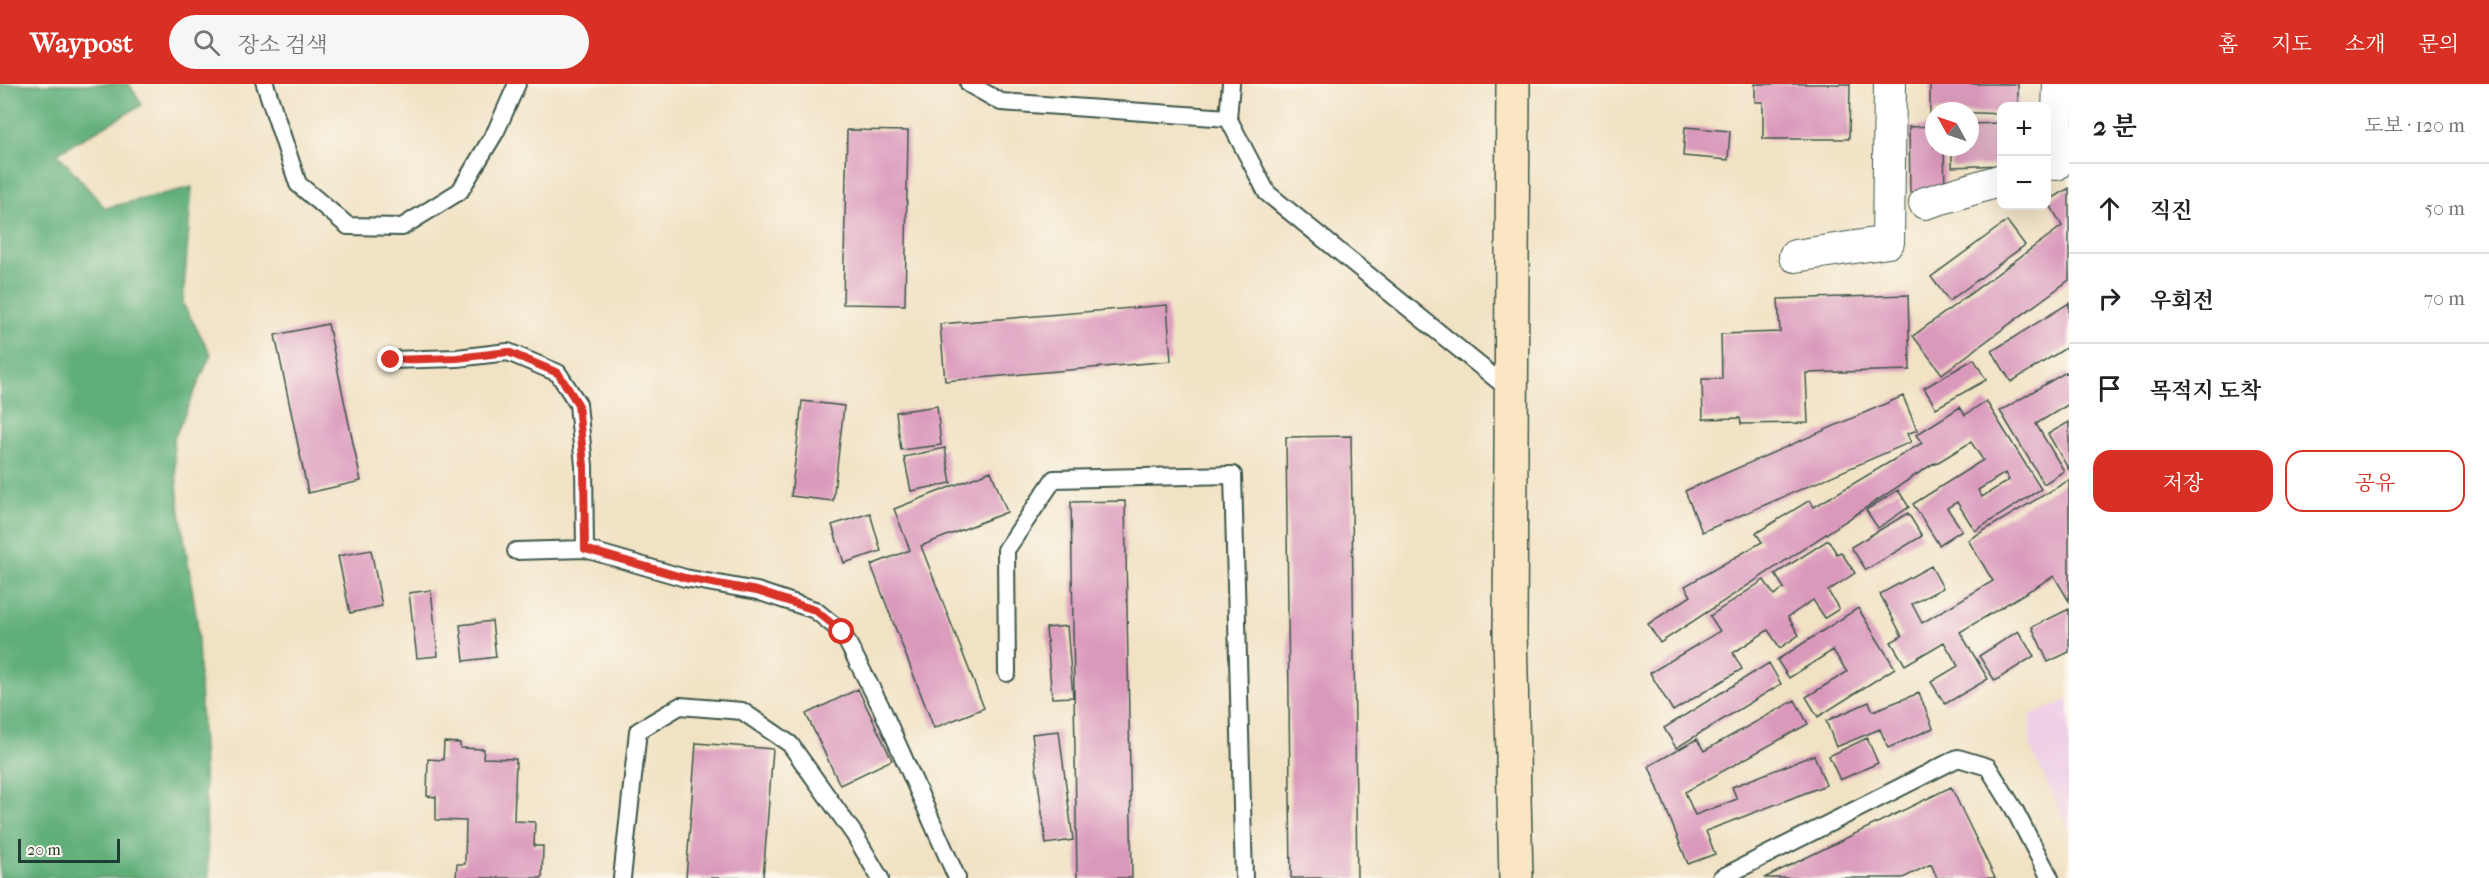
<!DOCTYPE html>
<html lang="ko">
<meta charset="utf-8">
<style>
:root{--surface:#fff;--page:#f6f6f6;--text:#202124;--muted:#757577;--line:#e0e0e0;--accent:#d93025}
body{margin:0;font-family:"IM FELL French Canon","Noto Serif KR",serif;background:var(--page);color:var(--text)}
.controls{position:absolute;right:18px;top:18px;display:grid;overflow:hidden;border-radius:12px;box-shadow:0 6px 24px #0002}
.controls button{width:54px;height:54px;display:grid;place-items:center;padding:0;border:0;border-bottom:2px solid var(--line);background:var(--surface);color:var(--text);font:30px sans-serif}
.compass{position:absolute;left:1925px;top:18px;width:54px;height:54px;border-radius:50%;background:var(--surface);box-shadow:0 6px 24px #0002;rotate:310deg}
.scale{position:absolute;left:18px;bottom:15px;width:102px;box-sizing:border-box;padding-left:6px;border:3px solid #1f3d34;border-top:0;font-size:16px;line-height:21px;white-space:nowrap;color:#1f3d34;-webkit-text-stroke:4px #fbf7ec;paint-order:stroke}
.stop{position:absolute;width:18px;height:18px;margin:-14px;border:4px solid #d93025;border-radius:50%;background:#fff}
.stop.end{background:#d93025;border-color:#fff;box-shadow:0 2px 6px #0008}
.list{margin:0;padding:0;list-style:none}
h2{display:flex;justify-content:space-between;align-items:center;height:78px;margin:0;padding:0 24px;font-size:26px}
h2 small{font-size:20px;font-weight:400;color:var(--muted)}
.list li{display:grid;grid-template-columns:39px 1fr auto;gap:18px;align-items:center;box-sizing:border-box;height:90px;padding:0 24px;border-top:2px solid var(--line)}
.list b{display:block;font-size:22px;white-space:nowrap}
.list em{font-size:20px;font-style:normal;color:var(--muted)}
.actions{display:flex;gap:12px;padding:18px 24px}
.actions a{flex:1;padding:14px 0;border:2px solid var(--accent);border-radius:18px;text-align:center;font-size:21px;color:var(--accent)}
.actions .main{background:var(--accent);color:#fff}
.icon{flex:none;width:33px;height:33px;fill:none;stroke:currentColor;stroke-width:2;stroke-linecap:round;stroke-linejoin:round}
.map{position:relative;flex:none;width:2069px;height:794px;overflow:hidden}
header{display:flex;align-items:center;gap:36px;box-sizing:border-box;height:84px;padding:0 30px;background:var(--accent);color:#fff}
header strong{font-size:28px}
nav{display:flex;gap:33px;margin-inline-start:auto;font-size:21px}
.search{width:420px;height:54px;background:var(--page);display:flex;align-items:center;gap:15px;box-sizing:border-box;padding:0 21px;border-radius:33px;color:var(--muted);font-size:22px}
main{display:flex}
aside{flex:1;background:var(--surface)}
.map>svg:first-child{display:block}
.built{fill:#efd0e6}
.forest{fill:#60af79;stroke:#407656;stroke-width:1.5}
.building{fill:#da99bb;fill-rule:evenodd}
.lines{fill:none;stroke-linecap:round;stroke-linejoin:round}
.service-casing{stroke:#3e564a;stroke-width:20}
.minor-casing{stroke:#3e564a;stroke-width:34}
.secondary-casing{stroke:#3e564a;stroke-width:36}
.service{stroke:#fff;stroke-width:16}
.minor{stroke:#fff;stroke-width:32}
.secondary{stroke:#fbe6c4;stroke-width:33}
.route{stroke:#d93025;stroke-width:8}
</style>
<header>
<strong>Waypost</strong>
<div class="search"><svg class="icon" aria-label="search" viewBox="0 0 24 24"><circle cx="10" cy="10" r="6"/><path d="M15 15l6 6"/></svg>장소 검색</div>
<nav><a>홈</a><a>지도</a><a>소개</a><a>문의</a></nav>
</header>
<main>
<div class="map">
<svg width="2069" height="794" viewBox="0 0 2069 794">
<rect width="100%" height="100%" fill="#fbf7ec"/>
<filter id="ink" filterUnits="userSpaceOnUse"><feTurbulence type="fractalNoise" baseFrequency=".0167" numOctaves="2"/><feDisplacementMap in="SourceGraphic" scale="12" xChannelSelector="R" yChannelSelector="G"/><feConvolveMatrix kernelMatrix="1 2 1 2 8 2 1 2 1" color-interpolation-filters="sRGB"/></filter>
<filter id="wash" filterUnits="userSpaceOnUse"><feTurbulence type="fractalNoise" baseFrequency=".008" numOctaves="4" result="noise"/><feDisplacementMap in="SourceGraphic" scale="24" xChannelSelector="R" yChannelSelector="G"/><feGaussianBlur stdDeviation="1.35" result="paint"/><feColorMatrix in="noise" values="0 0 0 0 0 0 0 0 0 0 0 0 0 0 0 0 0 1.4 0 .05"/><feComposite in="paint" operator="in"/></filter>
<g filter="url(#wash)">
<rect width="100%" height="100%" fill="#f1e2c4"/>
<!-- built -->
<path class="built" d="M2069 615V746L2030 662V632Z"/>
<!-- forest -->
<path class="forest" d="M0 0H129L142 21 57 69 105 124 192 103 183 220 211 270 173 357 179 421 197 536 209 794H0Z"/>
<g id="blocks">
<!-- building -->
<path class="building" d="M1755 0H1850L1849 55H1763V18H1755Z
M1930 0H2018V22H2002V30L1934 27V30H1930Z
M2002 39V81L1952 83V63H1970V40Z
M1934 42V63H1944L1945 107 1910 108 1909 43Z
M1685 43 1730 47 1728 76 1683 72Z
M847 46 908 47 905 221 843 220Z
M2069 104V196L1942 290 1913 252 2062 142 2048 117Z
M2007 137 2025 161 1949 217 1931 193Z
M1908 211 1910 286 1806 289 1808 339 1741 340 1740 334 1703 335 1702 295H1722L1721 250 1780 248 1778 215Z
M2069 219V262L2011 298 1992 267Z
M1167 221 1171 277 945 297 940 240Z
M328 240 361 397 308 409 275 251Z
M1974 275 1986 296 1936 324 1924 304Z
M2066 288 2069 293V320L2036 340 2064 387 2044 400 2000 327Z
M1903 312 1917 346 1907 350 1911 358 1702 448 1685 407Z
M802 317 844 322 833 417 791 412Z
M1986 317 2041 405 1975 447 1957 418 1947 424 1962 446 1939 461 1913 420 1983 376 1971 358 1935 380 1934 379 1660 559 1648 540 1691 512 1685 502 1762 458 1756 449 1810 416 1814 423 1922 359 1916 351 1960 323 1965 331ZM2005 389 2009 396 1982 413 1978 406Z
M937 322 941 361 901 366 896 328Z
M2069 338V386L2048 350Z
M1351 352 1357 794H1291L1286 353Z
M945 364 951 399 911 407 904 373Z
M991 387 1007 428 921 462 984 624 934 644 871 481 910 466 894 425Z
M2069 396V517L2054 492 1960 548 1988 595 1945 620 1931 598 1958 582 1944 558 1905 581 1891 558 1902 552 1880 510 1931 482 1943 504 1912 520 1922 539 1993 497 1968 456Z
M1898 406 1909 423 1878 444 1866 426Z
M1125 417 1132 794H1077L1071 418Z
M870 429 881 467 844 479 832 441Z
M1908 429 1922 452 1866 486 1851 463Z
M1828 456 1837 470 1841 468 1855 489 1828 507 1839 525 1825 534 1813 516 1788 533 1799 551 1780 564 1768 546 1733 569 1742 585 1673 627 1650 589 1720 547 1710 532 1764 496 1774 511 1784 504 1775 490Z
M371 466 382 522 350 529 338 472Z
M431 506 438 572 417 574 409 509Z
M1858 524 1895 584 1818 633 1806 613 1847 588 1833 566 1789 594 1777 576Z
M2069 525V568L2048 578 2032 543Z
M492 537 496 573 464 577 460 541Z
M1067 542 1073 613 1052 614 1046 544Z
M2018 547 2034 572 1995 597 1979 572Z
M1769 579 1781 600 1676 664 1664 644Z
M858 605 892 676 840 701 806 630Z
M1919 609 1933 644 1888 664 1880 645 1836 663 1826 637 1869 618 1873 627Z
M1795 616 1808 640 1685 708 1695 731 1737 715 1732 703 1814 671 1826 701 1706 747 1715 770 1688 780 1649 682 1697 655 1704 667Z
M1059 647 1073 756 1046 760 1032 650Z
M1867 654 1878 679 1840 696 1829 672Z
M444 658 460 659V664L484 665 483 674 516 675 514 737 535 738 534 762H543L542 794H456L457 780H465L466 737 436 736V713L427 712 428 675 443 676Z
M696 659 773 665 763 794H686Z
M1951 703 1995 794H1937L1931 780 1903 794H1764Z"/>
</g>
</g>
<g filter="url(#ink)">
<use href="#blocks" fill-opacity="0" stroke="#3e564a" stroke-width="1.5"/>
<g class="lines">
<!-- service casing -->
<g class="service-casing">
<path id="service" d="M265 0 298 100 348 142 402 143 460 107 496 47 517 0
M969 0 1001 18 1228 34
M1231 0 1228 34 1267 109 1511 307
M391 276 457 274 508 268 558 289 578 320 584 382 585 465
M516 467 585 465 685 494 757 507 815 526 842 548 881 623 957 794
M1007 589 1006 466 1054 395 1233 391 1244 794
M622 794 638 647 680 622 742 627 790 660 854 750 880 794
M1721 794 1958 674 1988 683 2014 725 2050 794"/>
</g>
<!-- minor casing -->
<g class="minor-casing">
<path id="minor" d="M2056 80 2059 0
M1925 119 2002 96
M1795 172 1888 158 1890 0"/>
</g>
<!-- secondary casing -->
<g class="secondary-casing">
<path id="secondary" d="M1513 0 1510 549 1516 794"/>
</g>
<!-- service -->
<use href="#service" class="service"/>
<!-- minor -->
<use href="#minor" class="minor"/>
<!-- secondary -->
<use href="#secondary" class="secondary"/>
</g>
</g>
<g class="lines" filter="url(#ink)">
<!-- route -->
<path class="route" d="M391 276 457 274 508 268 558 289 578 320 584 382 585 465 685 494 757 507 815 526 842 548"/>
</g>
</svg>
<div class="controls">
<button>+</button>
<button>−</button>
</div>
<svg class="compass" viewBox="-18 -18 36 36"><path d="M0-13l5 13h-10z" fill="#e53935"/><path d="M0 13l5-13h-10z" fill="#757577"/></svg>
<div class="scale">20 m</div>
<div class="stop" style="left:842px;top:548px"></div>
<div class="stop end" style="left:391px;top:276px"></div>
</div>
<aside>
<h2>2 분<small>도보 · 120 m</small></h2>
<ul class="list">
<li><svg class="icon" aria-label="ahead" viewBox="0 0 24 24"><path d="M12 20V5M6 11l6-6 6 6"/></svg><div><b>직진</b></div><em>50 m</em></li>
<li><svg class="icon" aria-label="right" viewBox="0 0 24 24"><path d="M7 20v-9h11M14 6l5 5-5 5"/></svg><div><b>우회전</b></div><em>70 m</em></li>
<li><svg class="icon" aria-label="arrive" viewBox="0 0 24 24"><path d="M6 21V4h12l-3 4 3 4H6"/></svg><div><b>목적지 도착</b></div></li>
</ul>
<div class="actions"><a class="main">저장</a><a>공유</a></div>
</aside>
</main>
